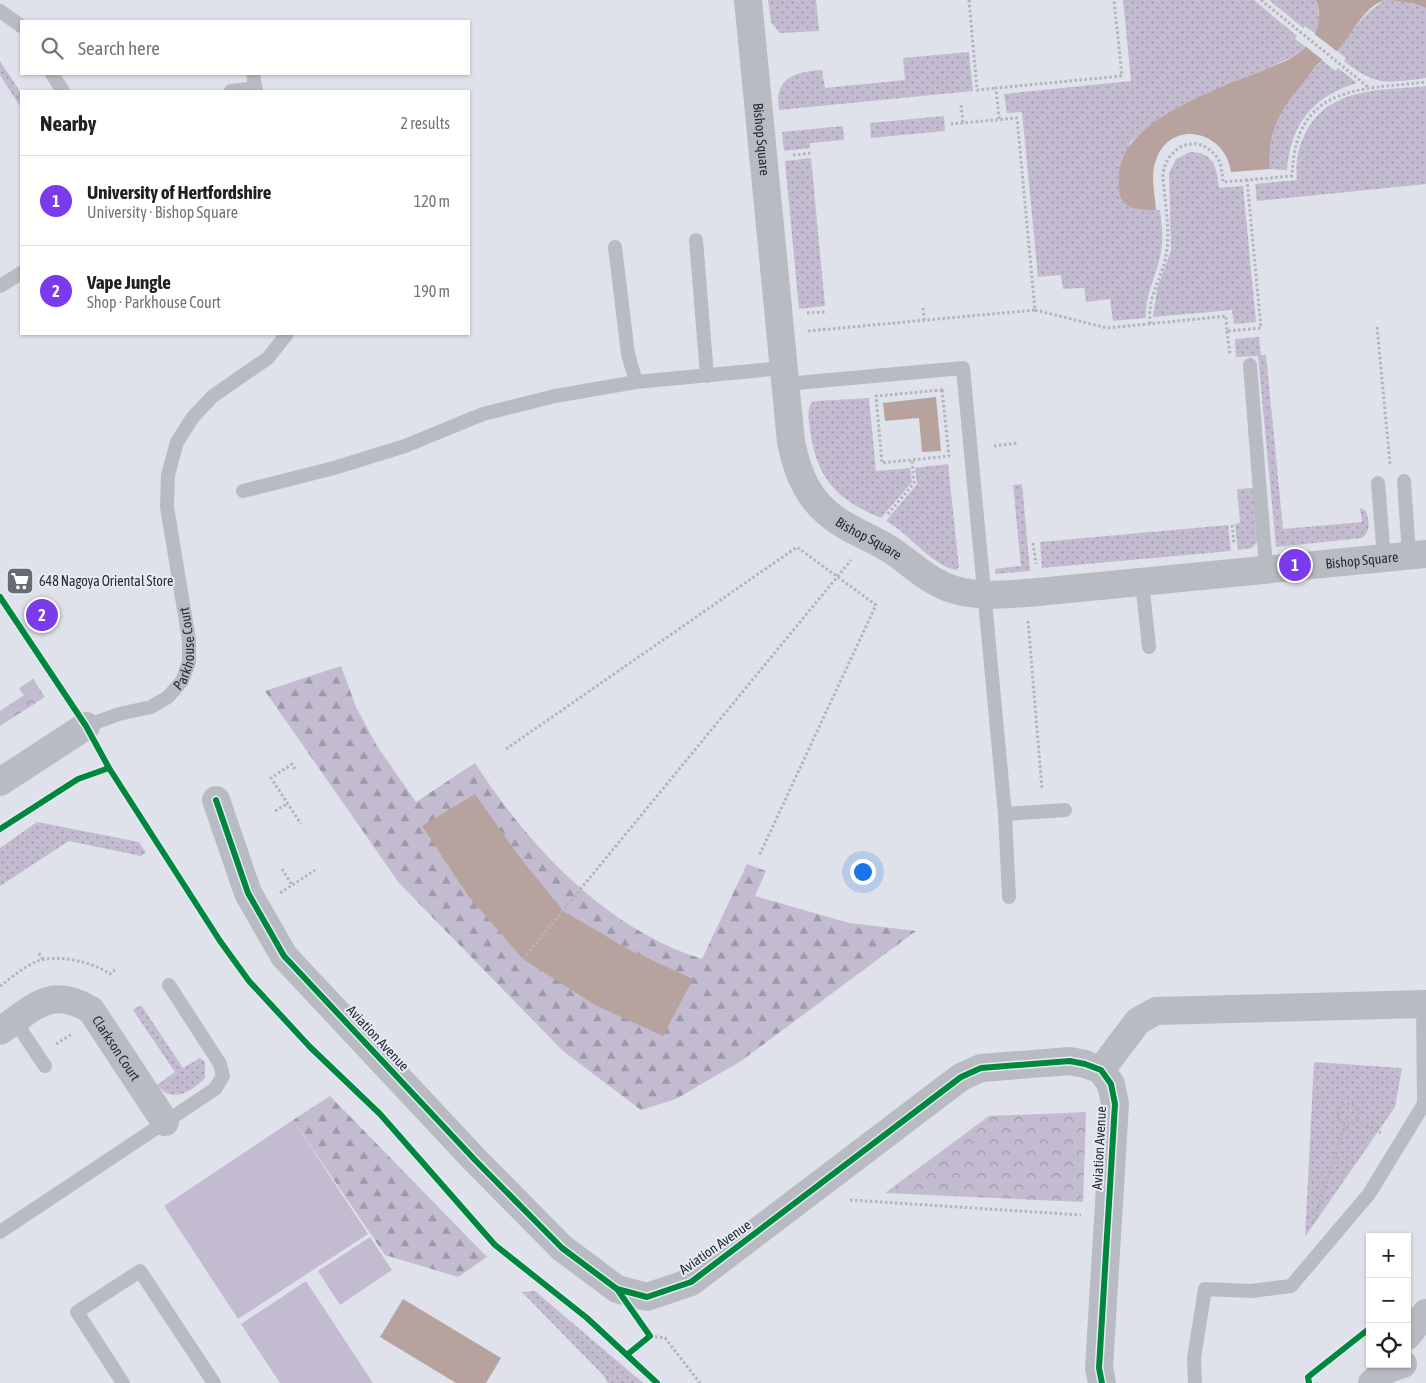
<!DOCTYPE html>
<meta charset="utf-8">
<style>
:root{--surface:#fff;--page:#f6f6f6;--text:#202124;--muted:#757577;--line:#e0e0e0;--accent:#7c3aed}
body{margin:0;font-family:"Asap Condensed",sans-serif;background:var(--page);color:var(--text)}
.controls{position:absolute;right:15px;bottom:15px;display:grid;overflow:hidden;border-radius:0px;box-shadow:0 1px 4px #0004}
.controls button{width:45px;height:45px;display:grid;place-items:center;padding:0;border:0;border-bottom:1px solid var(--line);background:var(--surface);color:var(--text);font:25px sans-serif}
.you{position:absolute;left:862px;top:871px;width:18px;height:18px;margin:-12px;border:4px solid #fff;border-radius:50%;background:#1a73e8;box-shadow:0 0 0 8px #1a73e833}
.badge{display:grid;place-items:center;width:32px;height:32px;border-radius:50%;background:var(--accent);color:#fff;font-size:16px;font-weight:700}
.pin{position:absolute;translate:-50% -50%;border:2px solid #fff;box-shadow:0 1px 5px #0006}
.list{margin:0;padding:0;list-style:none}
h2{display:flex;justify-content:space-between;align-items:center;height:65px;margin:0;padding:0 20px;font-size:21px}
h2 small{font-size:16px;font-weight:400;color:var(--muted)}
.list li{display:grid;grid-template-columns:32px 1fr auto;gap:15px;align-items:center;box-sizing:border-box;height:90px;padding:0 20px;border-top:1px solid var(--line)}
.list b{display:block;font-size:19px;white-space:nowrap}
.list p{margin:0;font-size:16px;white-space:nowrap;color:var(--muted)}
.list em{font-size:16px;font-style:normal;color:var(--muted)}
.icon{flex:none;width:28px;height:28px;fill:none;stroke:currentColor;stroke-width:2;stroke-linecap:round;stroke-linejoin:round}
.map{position:relative;flex:none;width:1426px;height:1383px;overflow:hidden}
.search{position:absolute;background:var(--surface);box-shadow:0 1px 4px #0004;left:20px;top:20px;width:450px;height:55px;display:flex;align-items:center;gap:12px;box-sizing:border-box;padding:0 18px;border-radius:0px;color:var(--muted);font-size:19px}
.panel{position:absolute;background:var(--surface);box-shadow:0 1px 4px #0004;left:20px;top:90px;width:450px;height:245px;border-radius:0px}
.map>svg:first-child{display:block}
.grass{fill:url(#grass-dots)}
.forest{fill:url(#forest-firs)}
.park{fill:url(#park-crowns)}
.pitch{fill:#c3bcd0}
.water{fill:#b8a29e}
.pier{fill:#dfe2ea}
.lines{fill:none;stroke-linecap:round;stroke-linejoin:round}
.path{stroke:#b1b5bb;stroke-width:3;stroke-dasharray:2.5 2.5;stroke-linecap:butt}
.service{stroke:#b8bcc2;stroke-width:14}
.minor{stroke:#b8bcc2;stroke-width:28}
.tertiary{stroke:#b8bcc2;stroke-width:28}
.cycleway-casing{stroke:#e6ebf6;stroke-width:9}
.cycleway{stroke:#00873e;stroke-width:6}
.labels{text-anchor:middle;dominant-baseline:central;stroke-width:4;stroke-linejoin:round;paint-order:stroke}
.street-label{font-size:14px;fill:#272d32;stroke:#e6ebf6}
.poi-label{font-size:14px;fill:#272d32;stroke:#e6ebf6;text-anchor:start}
</style>
<div class="map">
<svg width="1426" height="1383" viewBox="0 0 1426 1383">
<defs>
<pattern id="grass-dots" width="8" height="8" patternUnits="userSpaceOnUse" patternTransform="scale(1.25)"><rect width="8" height="8" fill="#c3bcd0"/><path d="M2 2h.1M6 6h.1" fill="none" stroke="#9e99a9" stroke-width="1.8" stroke-linecap="round"/></pattern>
<pattern id="forest-firs" width="22" height="20" patternUnits="userSpaceOnUse" patternTransform="scale(1.25)"><rect width="22" height="20" fill="#c3bcd0"/><path d="M5 1l3.5 6h-7zM16 11l3.5 6h-7z" fill="#9e99a9"/></pattern>
<pattern id="park-crowns" width="20" height="18" patternUnits="userSpaceOnUse" patternTransform="scale(1.25)"><rect width="20" height="18" fill="#c3bcd0"/><path d="M2 6a3 3 0 1 1 6 0M12 15a3 3 0 1 1 6 0" fill="none" stroke="#9e99a9"/></pattern>
</defs>
<rect width="100%" height="100%" fill="#dfe2ea"/>
<!-- grass -->
<path class="grass" d="M768 0H816L819 31 780 33 771 22Z
M1123 0H1254L1297 36 1295 39 1306 47 1297 55 1179 107 1144 130 1130 143 1119 187 1120 196 1124 203 1141 210H1160C1162 225 1164 241 1160 257 1155 279 1145 295 1146 318L1113 321 1110 299 1086 302 1084 288 1063 289 1061 275 1038 277 1022 112 1007 113 1004 94 1131 81Z
M1269 0H1316L1320 21 1316 34 1305 26 1303 28Z
M1385 0H1400L1426 8V78C1386 83 1377 87 1344 61L1346 58 1337 51C1351 33 1364 12 1385 0Z
M969 52 973 91 779 110C774 77 795 72 822 70L825 88 905 80 903 58Z
M1322 60 1335 71 1338 68 1357 83C1312 97 1291 124 1287 170L1270 169C1266 119 1292 96 1322 60Z
M0 61 21 93V108L0 75Z
M1426 86V184L1257 201 1255 184 1297 180C1295 163 1298 147 1306 132 1331 86 1380 91 1426 86Z
M944 116 945 131 871 138 870 123Z
M843 126 844 140 810 143V148L784 151 782 132Z
M1190 152C1214 152 1217 168 1219 188L1243 186 1256 322 1234 324 1232 310 1153 317 1157 289 1171 250 1169 173 1176 159Z
M811 158 825 306 799 309 785 161Z
M1259 337 1261 355H1266L1283 529 1362 522 1360 508 1366 511C1369 521 1371 531 1362 538L1276 547 1258 356 1236 357 1235 339Z
M869 398 876 471 910 468 912 482 881 518C836 500 816 477 810 429 809 420 806 410 812 402L817 401Z
M948 464 959 567 956 570C931 565 910 534 886 521L917 484 915 468Z
M1022 484 1030 571 995 574V569L1021 566 1013 485Z
M1253 488 1257 542 1252 548 1238 550 1235 524 1240 523 1237 489Z
M1228 525 1231 551 1042 568 1040 542Z
M37 822 139 842 146 853 141 856 69 841 0 886V848Z
M141 1005 183 1068 200 1058 205 1062V1078C192 1092 171 1104 157 1085L175 1072 133 1010Z
M1314 1062 1402 1068 1395 1107 1305 1237Z
M535 1291 643 1383H608L602 1374 522 1292Z"/>
<!-- forest -->
<path class="forest" d="M341 666 356 707 377 746 416 802 475 763C528 845 605 929 702 959L747 864 766 871 755 896 849 923 916 931 741 1061 676 1099 641 1110 563 1051 399 883 265 691Z
M330 1096 487 1257 458 1277 385 1255 293 1120Z"/>
<!-- park -->
<path class="park" d="M33 679 45 697 0 726V711L24 695 19 688Z
M1086 1112 1083 1202 885 1193 989 1116Z"/>
<!-- pitch -->
<path class="pitch" d="M293 1120 368 1234 238 1319 164 1206Z
M370 1237 392 1270 340 1305 318 1271Z
M306 1281 373 1383H280L241 1324Z"/>
<!-- water -->
<path class="water" d="M1316 0H1426V8C1414 3 1398 0 1385 0 1364 6 1352 35 1338 50 1334 54 1327 56 1322 60 1315 66 1309 76 1303 83 1280 110 1267 133 1270 169L1231 172C1225 129 1170 119 1156 160 1150 175 1155 194 1156 210 1143 210 1126 211 1120 196 1118 190 1119 183 1119 177 1119 119 1223 88 1268 68 1278 64 1290 60 1299 53 1316 40 1324 21 1316 0Z
M936 397 941 451 922 452 919 418 885 421 883 403Z
M475 794 518 855 563 911 628 949 693 979 663 1036 595 1005 523 959 469 897 422 826Z
M403 1299 501 1358 486 1383H456L380 1337Z"/>
<!-- pier -->
<path class="pier" d="M1313 33 1339 53 1324 61 1304 45Z"/>
<g class="lines">
<!-- path -->
<path class="path" d="M969 0 977 90 996 88
M1261 0 1368 87
M961 105 963 123
M999 119 996 88 1122 76 1114 0
M793 155 811 153
M923 308 924 320
M1035 310 1107 328 1226 316 1227 331 1261 328 1247 180 1292 176C1295 85 1357 90 1426 82
M807 313 826 312
M1150 324C1147 293 1164 277 1167 249 1170 225 1164 199 1163 175 1166 145 1200 131 1218 159 1222 166 1222 174 1223 182L1247 180
M1377 327 1390 464
M808 331 1035 310 1017 118 951 124
M1227 331 1230 355
M942 390 949 456 882 463 876 396Z
M994 446 1018 443
M888 514 914 483 912 460
M1232 525 1234 544
M1033 543 1036 564
M1028 621 1042 789
M506 749 797 547 876 605 759 856
M295 769 292 764 271 778 301 824
M275 811 287 804
M282 869 292 885
M280 893 315 870
M39 953 44 961
M523 959 851 560
M0 986C11 978 23 968 35 962 55 953 93 962 110 974L115 970
M56 1044 72 1034
M1338 1114a10 10 0 1 1 20 0a10 10 0 1 1-20 0Z
M1357 1120 1381 1133
M850 1200 1081 1215
M1314 1221 1345 1124
M650 1336 665 1338 700 1383"/>
<!-- service -->
<g class="service">
<path d="M0 11 21 26"/>
<path d="M52 74 63 91"/>
<path d="M253 74 256 91"/>
<path d="M231 91 255 88"/>
<path d="M696 240 707 376"/>
<path d="M615 247 628 354 636 382"/>
<path d="M0 286 21 273"/>
<path d="M1250 365 1266 568"/>
<path d="M785 384 963 368 1005 814 1009 897"/>
<path d="M1404 481 1409 555"/>
<path d="M1378 483 1384 558"/>
<path d="M243 491 334 468 405 446 483 414 555 396 636 382 784 368"/>
<path d="M1142 582 1149 647"/>
<path id="s1" d="M86 726 119 714 151 707 168 697 182 681 189 662V640L167 507 168 475 177 442 193 417 213 396 268 358 287 334"/>
<path d="M1005 814 1065 810"/>
<path d="M15 1021 45 1066"/>
<path d="M0 1232 215 1089 223 1076 220 1064 169 985"/>
<path d="M123 1383 77 1312 140 1271 214 1383"/>
<path d="M1195 1383 1194 1358 1205 1289 1251 1291 1291 1286 1369 1194 1424 1104 1423 1004"/>
</g>
<!-- minor -->
<g class="minor">
<path id="s2" d="M748 0 791 442C798 475 808 501 838 521 854 532 874 539 891 550 912 564 930 583 955 590 983 598 1010 594 1038 592L1426 554"/>
<path d="M0 782 86 726"/>
<path d="M216 800 248 893 284 956 475 1160 562 1248 617 1289 647 1297 691 1282 961 1077 981 1068 1070 1061 1085 1064 1101 1070 1111 1084 1115 1104 1099 1368 1102 1383"/>
<path id="s3" d="M0 1031C34 1008 50 985 91 1010L165 1122"/>
<path d="M1101 1070 1138 1021 1156 1011 1426 1004"/>
</g>
<!-- tertiary -->
<path class="tertiary" d="M1407 1336 1426 1313
M1372 1383 1388 1369 1403 1364"/>
<!-- cycleway casing -->
<g class="cycleway-casing">
<path id="cycleway" d="M0 597 86 726 109 768 220 941 249 981 310 1047 380 1114 495 1245 587 1318 657 1383
M216 800 248 893 284 956 475 1160 562 1248 617 1289 647 1297 691 1282 961 1077 981 1068 1070 1061 1085 1064 1101 1070 1111 1084 1115 1104 1099 1368 1102 1383
M0 829 78 779 109 768
M617 1289 650 1336 628 1354
M1309 1383 1308 1377 1370 1328"/>
</g>
<!-- cycleway -->
<use href="#cycleway" class="cycleway"/>
</g>
<!-- icons -->
<defs>
<g id="supermarket-square" transform="scale(1.4375)"><rect x="-9" y="-9" width="18" height="18" rx="4" fill="#676c72" stroke="#e6ebf6"/><path d="M-6-5.5h2.5l.6 2H6L4.5 2H-2.5L-4.4-4H-6ZM-1.5 3.2a1.3 1.3 0 1 0 .1 0ZM3 3.2a1.3 1.3 0 1 0 .1 0Z" fill="#fff"/></g>
</defs>
<g fill-rule="evenodd">
<use href="#supermarket-square" x="20" y="581"/>
</g>
<g class="labels">
<!-- street labels -->
<g class="street-label">
<text stroke="none"><textPath href="#s2" startOffset="140">Bishop Square</textPath></text>
<text stroke="none"><textPath href="#s2" startOffset="574">Bishop Square</textPath></text>
<text stroke="none"><textPath href="#s2" startOffset="1084">Bishop Square</textPath></text>
<text stroke="none"><textPath href="#s1" startOffset="142">Parkhouse Court</textPath></text>
<text transform="translate(378 1038) rotate(47)">Aviation Avenue</text>
<text stroke="none"><textPath href="#s3" startOffset="148">Clarkson Court</textPath></text>
<text transform="translate(1099 1148) rotate(-87)">Aviation Avenue</text>
<text transform="translate(715 1247) rotate(-35)">Aviation Avenue</text>
</g>
<!-- poi labels -->
<g class="poi-label">
<text x="39" y="581">648 Nagoya Oriental Store</text>
</g>
</g>
</svg>
<div class="controls">
<button>+</button>
<button>−</button>
<button><svg class="icon" aria-label="locate" viewBox="0 0 24 24"><circle cx="12" cy="12" r="6"/><path d="M12 2v4M12 18v4M2 12h4M18 12h4"/></svg></button>
</div>
<div class="you"></div>
<div class="pin badge" style="left:1295px;top:565px">1</div>
<div class="pin badge" style="left:42px;top:615px">2</div>
<div class="search"><svg class="icon" aria-label="search" viewBox="0 0 24 24"><circle cx="10" cy="10" r="6"/><path d="M15 15l6 6"/></svg>Search here</div>
<section class="panel">
<h2>Nearby<small>2 results</small></h2>
<ul class="list">
<li><span class="badge">1</span><div><b>University of Hertfordshire</b><p>University · Bishop Square</p></div><em>120 m</em></li>
<li><span class="badge">2</span><div><b>Vape Jungle</b><p>Shop · Parkhouse Court</p></div><em>190 m</em></li>
</ul>
</section>
</div>
